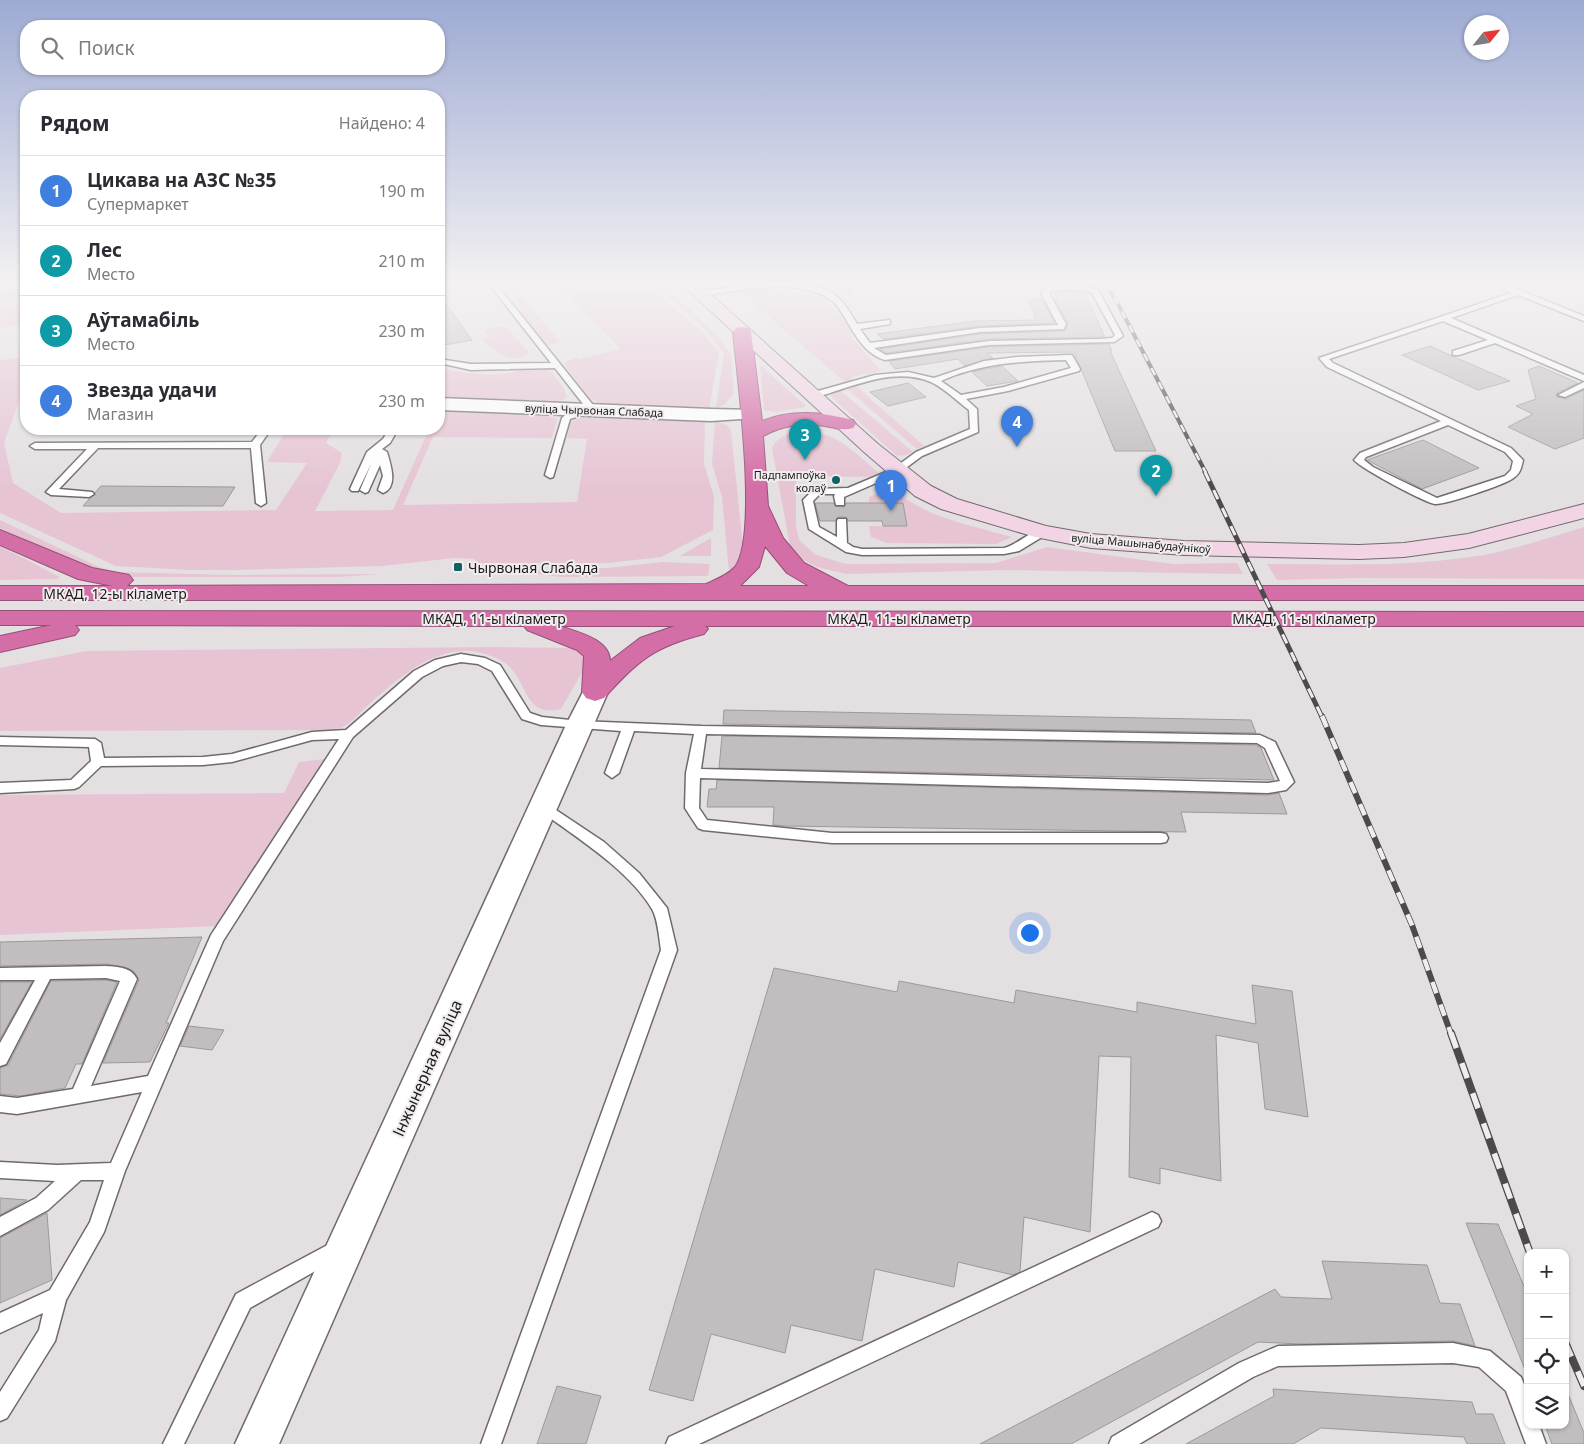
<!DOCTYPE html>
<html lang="ru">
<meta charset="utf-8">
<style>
:root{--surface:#fff;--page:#f2f2f3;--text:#2b2b33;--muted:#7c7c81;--line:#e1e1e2;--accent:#106163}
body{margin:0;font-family:"Noto Sans",sans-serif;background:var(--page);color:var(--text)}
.controls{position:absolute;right:15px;bottom:15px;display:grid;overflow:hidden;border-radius:10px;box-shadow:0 1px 4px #0004}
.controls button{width:45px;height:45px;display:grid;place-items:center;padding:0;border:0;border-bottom:1px solid var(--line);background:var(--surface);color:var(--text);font:25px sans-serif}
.compass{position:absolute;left:1464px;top:15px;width:45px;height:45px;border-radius:50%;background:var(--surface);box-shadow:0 1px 4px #0004;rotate:60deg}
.you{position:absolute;left:1029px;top:932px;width:18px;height:18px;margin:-12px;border:4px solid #fff;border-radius:50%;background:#1a73e8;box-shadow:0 0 0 8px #1a73e833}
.badge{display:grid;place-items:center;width:32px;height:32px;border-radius:50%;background:var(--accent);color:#fff;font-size:16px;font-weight:700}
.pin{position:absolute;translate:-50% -41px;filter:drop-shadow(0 1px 2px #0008)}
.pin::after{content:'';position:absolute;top:26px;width:18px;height:15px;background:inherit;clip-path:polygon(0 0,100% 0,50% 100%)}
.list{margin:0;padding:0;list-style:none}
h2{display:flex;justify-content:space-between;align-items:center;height:65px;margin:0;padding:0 20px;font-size:21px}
h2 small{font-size:16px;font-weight:400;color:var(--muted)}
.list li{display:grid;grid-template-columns:32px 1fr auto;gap:15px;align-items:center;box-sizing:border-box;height:70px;padding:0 20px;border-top:1px solid var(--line)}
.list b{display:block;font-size:19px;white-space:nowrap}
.list p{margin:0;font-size:16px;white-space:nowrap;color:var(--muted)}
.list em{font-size:16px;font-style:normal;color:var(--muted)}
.icon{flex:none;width:28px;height:28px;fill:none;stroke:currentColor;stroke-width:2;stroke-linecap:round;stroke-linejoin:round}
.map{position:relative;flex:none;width:1584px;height:1444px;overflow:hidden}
.search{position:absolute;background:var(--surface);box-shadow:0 1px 4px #0004;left:20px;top:20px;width:425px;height:55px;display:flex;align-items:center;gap:12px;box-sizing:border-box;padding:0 18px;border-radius:20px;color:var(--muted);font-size:19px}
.panel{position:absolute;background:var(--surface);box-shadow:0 1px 4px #0004;left:20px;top:90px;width:425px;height:345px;border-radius:20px}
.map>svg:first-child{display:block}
.green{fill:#e6c4d4}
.building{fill:#c2bec0;stroke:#9d999b}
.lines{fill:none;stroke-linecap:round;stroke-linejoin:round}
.lane-casing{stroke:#6f6b6d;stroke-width:3}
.street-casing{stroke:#6f6b6d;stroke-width:3}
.secondary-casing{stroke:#6f6b6d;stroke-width:2}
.highway-casing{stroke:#945176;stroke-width:2}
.lane{fill:#fff;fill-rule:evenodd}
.street{fill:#fff;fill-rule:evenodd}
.secondary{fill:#f2d4e5;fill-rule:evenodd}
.highway{fill:#d46ea7;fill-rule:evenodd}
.rail-far3-casing{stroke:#4c4a4b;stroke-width:4}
.rail-far2-casing{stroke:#4c4a4b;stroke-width:5}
.rail-far1-casing{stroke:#4c4a4b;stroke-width:6}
.rail-casing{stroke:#4c4a4b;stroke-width:8}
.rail-far3{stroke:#f1edef;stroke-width:2.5;stroke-dasharray:8;stroke-linecap:butt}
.rail-far2{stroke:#f1edef;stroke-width:3;stroke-dasharray:10;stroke-linecap:butt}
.rail-far1{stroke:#f1edef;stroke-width:4.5;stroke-dasharray:12;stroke-linecap:butt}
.rail{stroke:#f1edef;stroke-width:5.5;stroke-dasharray:16;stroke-linecap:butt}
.poi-dot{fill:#106163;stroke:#f1edef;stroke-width:2}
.labels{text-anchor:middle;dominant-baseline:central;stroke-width:4;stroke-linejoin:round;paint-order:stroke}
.far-street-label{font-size:11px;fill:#1c1b1c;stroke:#f1edef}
.far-poi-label{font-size:11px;fill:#1c1b1c;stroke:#f1edef;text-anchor:end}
.poi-label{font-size:14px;fill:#1c1b1c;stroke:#f1edef;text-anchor:start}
.street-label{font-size:14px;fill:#1c1b1c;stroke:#f1edef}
.near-street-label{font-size:16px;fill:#1c1b1c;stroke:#f1edef}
</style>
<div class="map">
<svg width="1584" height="1444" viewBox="0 0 1584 1444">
<rect width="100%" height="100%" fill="#e4e0e2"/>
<!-- green -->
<path class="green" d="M0 284H26V324L0 328Z
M507 284H511L560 342 545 346 523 318 515 294Z
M558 284H646L700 330 719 353 709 409 602 405 590 398 565 366V362L577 357 579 359 621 349Z
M654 284H664L719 338 731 355 734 393 725 404 716 408 724 353 706 330Z
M803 284H847L853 295 809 288Z
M780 289 824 298 855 333 849 334 881 371 852 377 853 384 845 382 740 292Z
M502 326 507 328 528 351 527 355C508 365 495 350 481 339L490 337 484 330Z
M26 357V382L4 443 13 483 61 513 276 510 307 463 267 462 287 429H334L326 443 342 453 340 463 315 511 393 510 429 429H439V411L549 416 557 419 552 438 433 437 403 505 577 502 587 439 567 438 570 422 579 418 705 420 704 464 714 497 713 530 661 557 608 563H475V559L454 558 382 566 237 570H190L116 566 0 513V360Z
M760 365 805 405V407L776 412 764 410Z
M439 367C461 373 481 376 505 374 517 372 530 365 543 368 552 370 565 387 567 397L558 403 480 404 459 398H439Z
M855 385 924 446 917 449 846 388Z
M840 390 913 452 906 455 897 456 831 397 833 392Z
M715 421 727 425 731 431 743 547 741 560 729 572 722 497 712 464Z
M802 431C835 430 855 453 879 473L870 477 796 476V525L799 540 816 555 846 564 996 563 1047 547 1173 564 1237 563 1243 574 1008 570 846 574 817 567 797 557 790 546 772 448C779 435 788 434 802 431Z
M884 491C903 495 918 508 937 515 961 524 987 530 1012 537L996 544 887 543 871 537 869 526H906L903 503H869V497Z
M0 520 99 567 115 572 232 575 381 574 336 577H125L93 570 0 528Z
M1584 527V579L1359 578 1277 580 1267 564C1335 564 1403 567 1470 557 1508 552 1547 538 1584 527Z
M711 538V556H680Z
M0 546 54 574 60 577 57 579 0 580Z
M663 562 710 564 708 576 562 577 515 571 607 568Z
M496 647 580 648 588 662 561 709C525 718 528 684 508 665 499 657 474 649 461 651 424 654 394 682 367 706 360 713 350 725 340 728 332 730 322 730 314 730L0 731V668L86 651Z
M324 759 217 926 0 935V795L284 793 299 762Z"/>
<!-- building -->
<path class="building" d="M1065 291 1084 292 1105 337 989 339 886 353 880 349 980 334 1064 331 1068 323 1055 299H1057L1054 292Z
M439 294 472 340 439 346Z
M1028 299H1042L1055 323 980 326 883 339 877 334 975 321 1036 320Z
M1109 344 1112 351H1110L1156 451H1115L1074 352 987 353 993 358 965 366 958 359 895 369 889 361 989 347Z
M1430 346 1452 356 1510 381 1478 390 1402 355Z
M1002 366 1018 381 987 386 972 372Z
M1539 366 1578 383 1557 393V397L1566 399 1584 390V438L1555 449 1508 427 1533 414 1516 406 1536 399 1528 370Z
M908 383 926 397 888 406 870 392Z
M1423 440 1479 468 1422 489 1367 460Z
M101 486 235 487 223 506H83Z
M815 503H834L835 506 844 507 846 503H903L907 526H883L882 521H848L846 517H838L835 521H820Z
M724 710 1251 720 1256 733 723 724Z
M722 736 1256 745 1261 748 1274 780 719 768Z
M717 780 1268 795 1279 793 1287 814 1181 812 1186 832 785 826 773 825 774 807H707L709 789H716Z
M202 937 166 1023H169L150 1062 103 1063 139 980 132 970 124 967 106 964 0 966V942Z
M774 968 897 992 899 981 1014 1003 1016 990 1137 1012V1002L1256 1024 1252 985 1292 991 1308 1117 1265 1109 1258 1043 1216 1035 1221 1181 1160 1168V1184L1129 1177 1131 1057 1099 1056 1090 1232 1024 1217 1020 1272 1013 1275 958 1262 954 1287 875 1269 862 1341 791 1325 785 1353 711 1334 693 1401 649 1390Z
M106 980 117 982 82 1064H76L65 1088 21 1096 0 1094V1068L8 1065 51 981Z
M0 982H32L0 1039Z
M189 1026 224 1030 212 1050 180 1046Z
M0 1198 27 1200 0 1215Z
M47 1213 52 1280 0 1303V1238Z
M1466 1223 1498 1224 1528 1296V1377Z
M1322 1261 1427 1265 1440 1303 1460 1304 1475 1346 1453 1341 1300 1344 1258 1342 1071 1444H980L1275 1289 1281 1297 1332 1299Z
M557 1386 601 1396 586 1444H537Z
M1273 1389 1472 1402 1476 1414H1493L1505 1444H1467L1464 1437 1321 1428 1293 1444H1186L1274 1396Z
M1566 1389 1584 1433V1444H1552L1545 1425H1565Z"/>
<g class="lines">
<!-- lane casing -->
<g class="lane-casing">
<path id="lane" d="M489 284H496L597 410 570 419 553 477 550 478 545 475 562 418 567 413 587 409 555 368 471 370 439 363V359L471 364 551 363Z
M751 284C775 284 817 280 836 296 845 303 851 314 857 324L890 320V324L860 329 870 343 980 328 1058 325 1041 293 1047 287 1078 285 1098 290 1123 336 1114 342 989 345 885 360C860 353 850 323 836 304 804 274 739 291 700 296L696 294 700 292ZM1065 289 1083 290 1092 293 1115 335 1112 338 1101 339 989 341 886 355 874 348 980 332 1064 329 1066 324 1049 293 1050 291Z
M1493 284H1504L1584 316V321L1518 295 1451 318 1584 375V381L1495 343 1459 355H1453V351L1488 340 1443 321 1329 359 1333 363 1511 448 1523 460C1521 469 1520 474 1512 479 1503 485 1445 505 1435 504 1424 502 1362 469 1354 460L1360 453 1441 421 1327 367 1319 358 1511 293ZM1448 425 1505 452 1513 461 1511 470 1505 476 1437 498 1373 467 1364 460 1366 457Z
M1069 355H1072L1080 369 1079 371 1008 391 966 399 977 409 978 432 922 456 899 473 844 497V505H836L834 496 835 494H820L813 501 819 527 837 537V521L838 519H846L847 543 853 547 862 549 1004 548C1018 545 1033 527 1047 530V534L1019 551 1004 554 862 555 846 552 809 529 803 500 814 489 848 488 893 469 916 452 970 429 969 410C957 401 945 389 931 382 893 366 850 388 814 398L810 395 811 393 875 375 908 372 934 378 984 361 1017 357ZM1066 360 1071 368 1004 387 961 395 941 381C981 363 1023 361 1066 360Z
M1584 382V388L1565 397 1558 395Z
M262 429H271L260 445 266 503 261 506 256 503 251 448H98L59 489 92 492 94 494 89 497 51 495 46 492 87 449H35L30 446 35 443 252 442Z
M389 429H398L390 443 382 449 387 452C390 463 399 487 383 493L378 490 383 476 380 465 368 492 365 493 360 490 372 462 358 491H352L350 489 367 452 383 439Z
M461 654 485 658 500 665 530 713 542 717 579 721 701 726 1260 735 1275 742 1294 782 1286 790 1268 793 700 778 699 808 707 820 832 833H1161L1166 834 1168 838 1166 842 1161 843H832L703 830 698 828 685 808 686 773 694 734 634 731 619 773 612 778 605 773 621 731 541 725 522 719 492 671 478 664 461 662 443 666 422 677 353 737 223 941 125 1171 104 1232 66 1300 55 1341 7 1418 0 1421V1392L39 1330 43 1313 0 1333V1313L50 1290 90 1222 104 1180H81L48 1210 0 1236V1217L36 1198 55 1181 0 1178V1162L57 1165 111 1163 142 1092 17 1114 0 1112V1096L17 1098 73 1089 120 981 106 978 50 979 6 1064 0 1066V1043L35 980H0V968L106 966C118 967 131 967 137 979L91 1086 148 1076 211 935 339 739 312 740 232 762 203 765 101 766 79 787 74 789 0 793V783L71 780 91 761 89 747 0 745V737L95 739 101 743 104 758 203 757 232 754 312 732 346 730 414 671 435 660ZM706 734 1257 743 1265 748 1280 781 1268 783 701 769Z
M544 802 604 842 639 873 667 908 677 950 501 1444H481L661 950C659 938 658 919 652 909 629 870 576 837 539 810L537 807 539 804Z
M1152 1212 1158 1215 1161 1221 1158 1227 699 1444H666L669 1437Z
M335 1241 342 1244 344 1250 342 1256 250 1308 184 1444H163L236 1294Z
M1453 1343 1490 1351 1521 1377 1528 1394V1425H1539L1546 1444H1526L1506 1391 1479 1367 1453 1363 1278 1366 1253 1377 1139 1444H1109L1112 1437 1239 1363 1278 1346Z"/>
</g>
<!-- street casing -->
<g class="street-casing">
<path id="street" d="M439 398 711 409 756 410 758 414 756 418 711 421 439 410Z
M595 684 604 686 608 692 279 1444H235L566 725 586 686Z"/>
</g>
<!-- secondary casing -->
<g class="secondary-casing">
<path id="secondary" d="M681 284H699L878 444 931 486 957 499 1046 526 1091 534 1184 541 1359 545 1404 543 1468 534 1584 504V518L1469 548 1404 557 1359 559 1184 555 1091 548 1035 537 941 509 915 496 864 452Z"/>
</g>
<!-- highway casing -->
<g class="highway-casing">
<path id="highway" d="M742 327 748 328 751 332 762 421C792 409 822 412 853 420L856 424 853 428C844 431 835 428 825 426 802 423 783 425 763 436L768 506 783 538 804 563 848 586H1584V600H0V586H113L78 579 0 545V530L92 568 129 575 133 580 127 586 706 584C715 580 728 575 735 567 759 535 737 376 733 332L736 328ZM765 546 787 573 809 586H740L759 567Z
M0 611 1584 612V626H705L708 629 704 634C653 647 639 660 604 698L595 701 586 698 582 692 584 656 577 650 527 630 524 626 75 625 79 630 75 635 0 652V636L52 625H0ZM560 626H675L640 638 610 661C610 639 577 632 560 626Z"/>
</g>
<!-- lane -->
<use href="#lane" class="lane"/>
<!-- street -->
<use href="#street" class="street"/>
<!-- secondary -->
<use href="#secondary" class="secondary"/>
<!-- highway -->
<use href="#highway" class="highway"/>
<!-- rail-far3 casing -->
<g class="rail-far3-casing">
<path id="rail-far3" d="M1105 284 1117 302 1206 473"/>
</g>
<!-- rail-far2 casing -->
<g class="rail-far2-casing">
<path id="rail-far2" d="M1205 472 1322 717"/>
</g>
<!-- rail-far1 casing -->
<g class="rail-far1-casing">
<path id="rail-far1" d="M1322 716 1412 925 1451 1034"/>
</g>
<!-- rail casing -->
<g class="rail-casing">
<path id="rail" d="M1451 1033 1530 1253
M1565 1342 1584 1386"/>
</g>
<!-- rail-far3 -->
<use href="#rail-far3" class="rail-far3"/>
<!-- rail-far2 -->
<use href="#rail-far2" class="rail-far2"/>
<!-- rail-far1 -->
<use href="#rail-far1" class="rail-far1"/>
<!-- rail -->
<use href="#rail" class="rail"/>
</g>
<!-- sky -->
<linearGradient id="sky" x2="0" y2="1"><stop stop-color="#9daad3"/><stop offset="0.58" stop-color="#f3f1f2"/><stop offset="1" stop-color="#f3f1f2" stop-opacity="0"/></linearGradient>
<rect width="1584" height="487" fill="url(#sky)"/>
<!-- markers -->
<g class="poi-dot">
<circle cx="836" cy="480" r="5"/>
<rect x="453" y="562" width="10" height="10" rx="2.5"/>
</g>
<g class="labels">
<!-- far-street labels -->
<g class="far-street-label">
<text transform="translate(594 410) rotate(2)">вуліца Чырвоная Слабада</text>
<text transform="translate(1141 543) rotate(5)">вуліца Машынабудаўнікоў</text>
</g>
<!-- far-poi labels -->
<g class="far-poi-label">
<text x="826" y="474">Падпампоўка<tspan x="826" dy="13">колаў</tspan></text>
</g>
<!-- poi labels -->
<g class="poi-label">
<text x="468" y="567">Чырвоная Слабада</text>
</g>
<!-- street labels -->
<g class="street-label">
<text x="115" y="593">МКАД, 12-ы кіламетр</text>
<text x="494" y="618">МКАД, 11-ы кіламетр</text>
<text x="899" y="618">МКАД, 11-ы кіламетр</text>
<text x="1304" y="618">МКАД, 11-ы кіламетр</text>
</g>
<!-- near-street labels -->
<g class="near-street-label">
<text transform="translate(427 1068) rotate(-66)">Інжынерная вуліца</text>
</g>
</g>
</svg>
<div class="controls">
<button>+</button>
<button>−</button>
<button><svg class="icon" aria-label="locate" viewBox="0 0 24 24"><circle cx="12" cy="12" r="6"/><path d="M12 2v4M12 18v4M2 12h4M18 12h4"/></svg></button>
<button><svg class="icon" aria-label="layers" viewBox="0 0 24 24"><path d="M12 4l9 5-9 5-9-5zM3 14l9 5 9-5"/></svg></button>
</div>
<svg class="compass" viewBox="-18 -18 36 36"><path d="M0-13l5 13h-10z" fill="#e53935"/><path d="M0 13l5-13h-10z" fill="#7c7c81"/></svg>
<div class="you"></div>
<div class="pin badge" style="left:891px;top:511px;background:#3f7fe0">1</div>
<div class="pin badge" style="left:1156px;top:496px;background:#0f9aa8">2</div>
<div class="pin badge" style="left:805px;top:460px;background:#0f9aa8">3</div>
<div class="pin badge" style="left:1017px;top:447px;background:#3f7fe0">4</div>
<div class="search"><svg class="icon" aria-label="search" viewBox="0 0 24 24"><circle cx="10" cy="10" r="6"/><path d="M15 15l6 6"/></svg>Поиск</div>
<section class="panel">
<h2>Рядом<small>Найдено: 4</small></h2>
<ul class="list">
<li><span class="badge" style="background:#3f7fe0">1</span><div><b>Цикава на АЗС №35</b><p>Супермаркет</p></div><em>190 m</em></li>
<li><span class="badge" style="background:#0f9aa8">2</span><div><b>Лес</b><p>Место</p></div><em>210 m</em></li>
<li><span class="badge" style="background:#0f9aa8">3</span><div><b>Аўтамабіль</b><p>Место</p></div><em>230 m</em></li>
<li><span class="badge" style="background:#3f7fe0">4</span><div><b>Звезда удачи</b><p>Магазин</p></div><em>230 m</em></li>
</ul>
</section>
</div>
